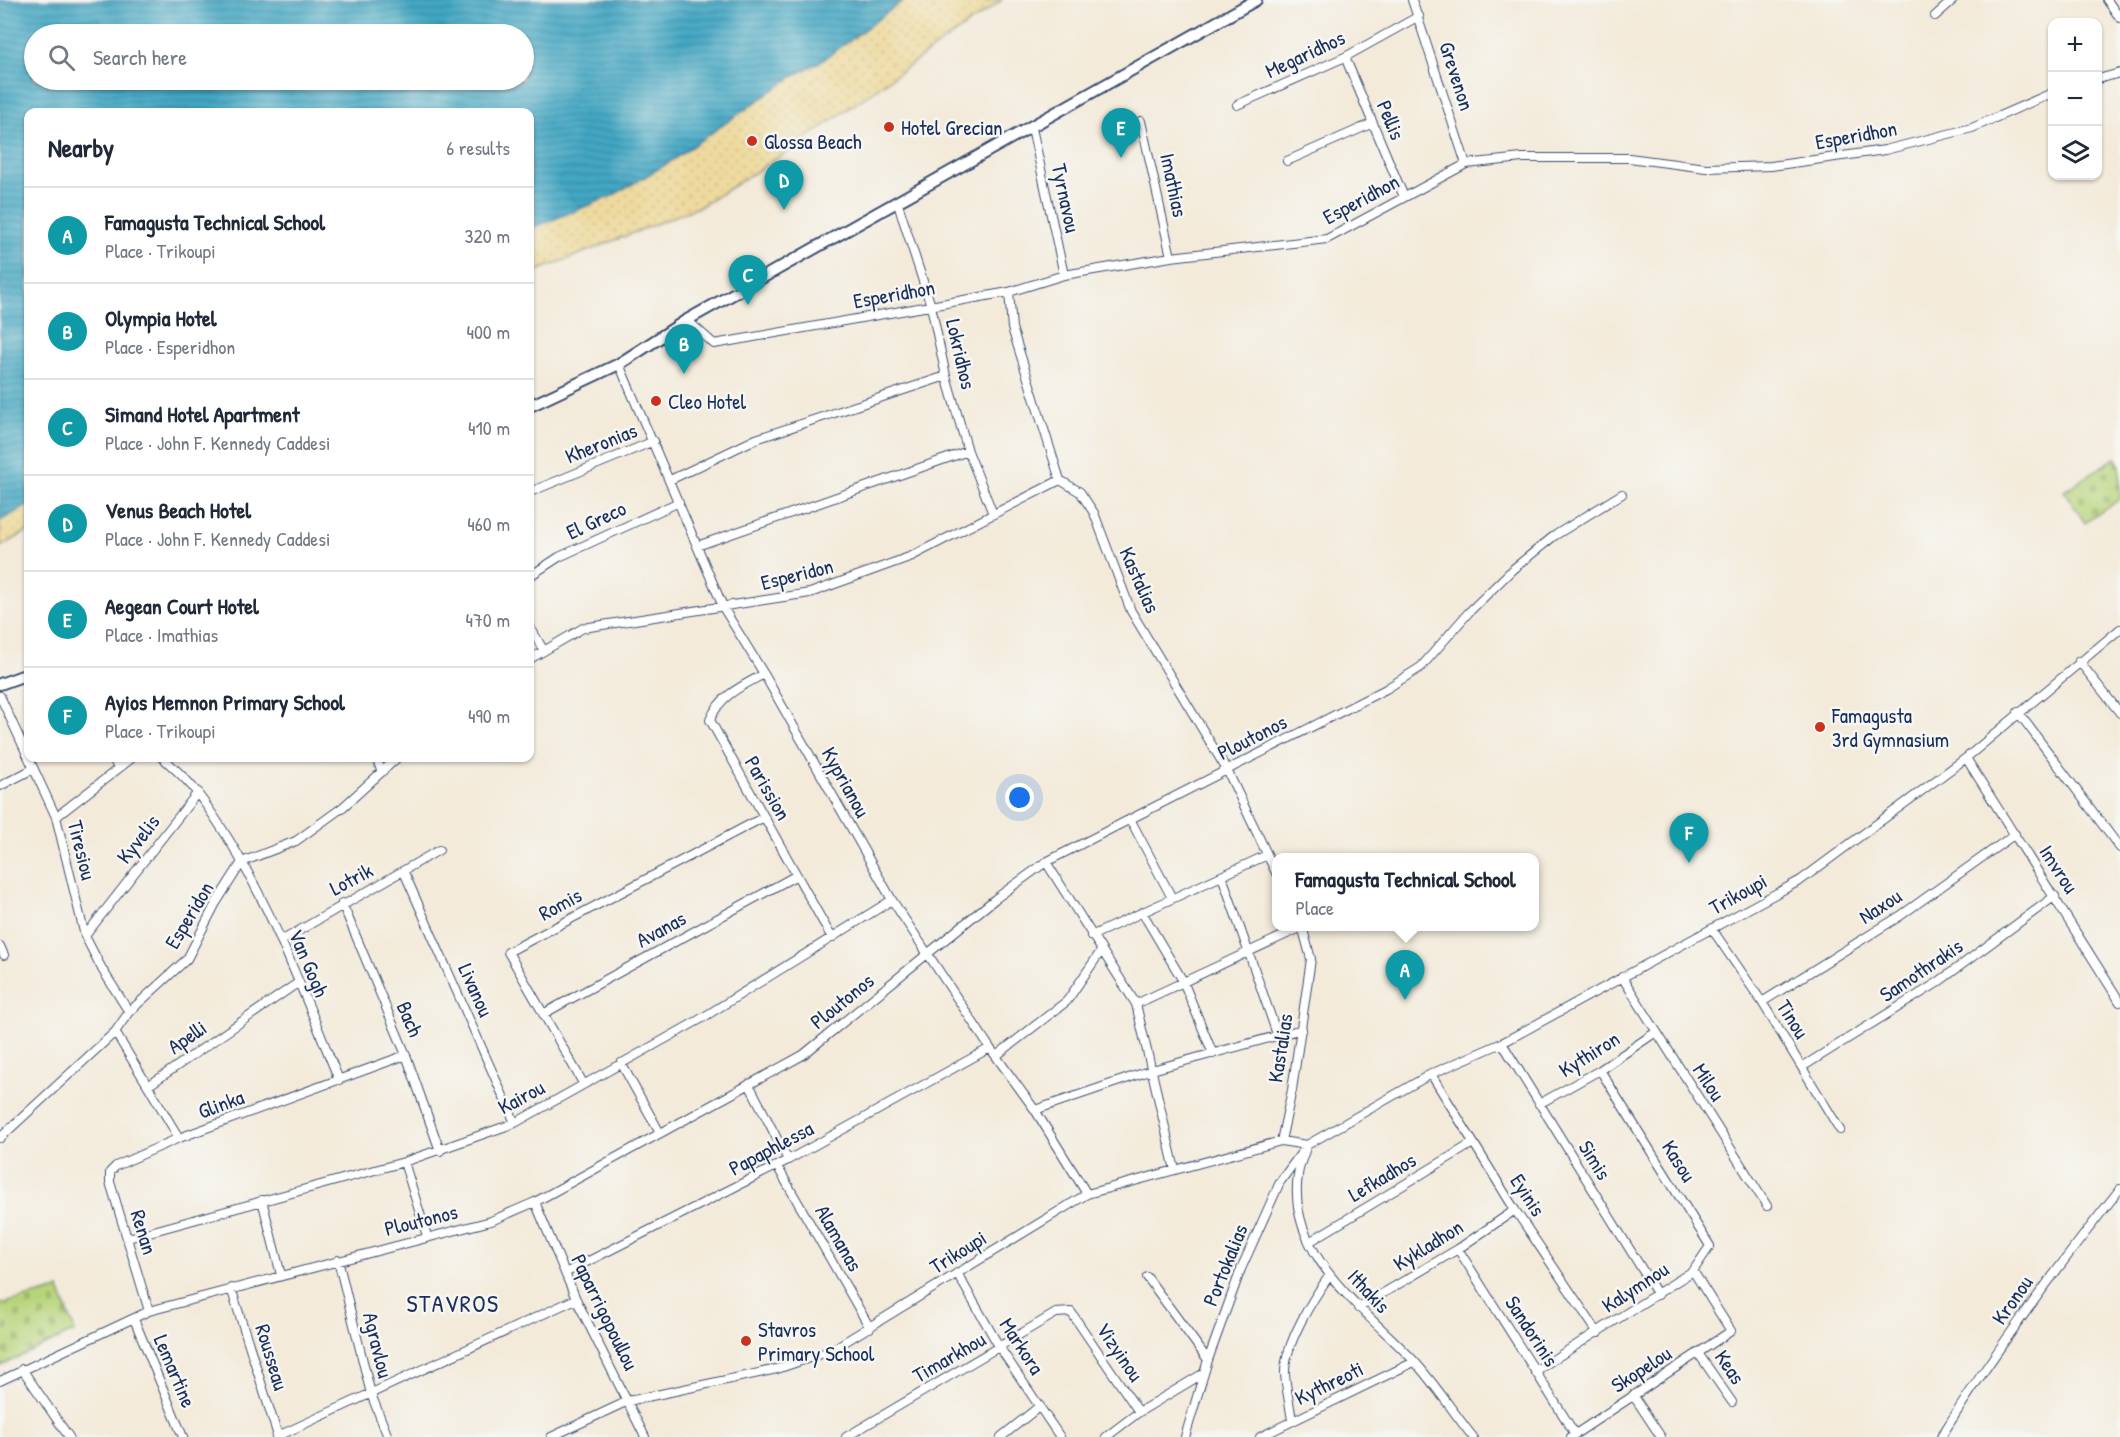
<!DOCTYPE html>
<meta charset="utf-8">
<style>
:root{--surface:#fff;--page:#f6f6f7;--text:#1f2937;--muted:#747a83;--line:#e0e1e3;--accent:#c8321e}
body{margin:0;font-family:"Patrick Hand",sans-serif;background:var(--page);color:var(--text)}
.controls{position:absolute;right:18px;top:18px;display:grid;overflow:hidden;border-radius:12px;box-shadow:0 2px 4px #0004}
.controls button{width:54px;height:54px;display:grid;place-items:center;padding:0;border:0;border-bottom:2px solid var(--line);background:var(--surface);color:var(--text);font:30px sans-serif}
.you{position:absolute;left:1020px;top:798px;width:21px;height:21px;margin:-15px;border:4px solid #fff;border-radius:50%;background:#1a73e8;box-shadow:0 0 0 9px #1a73e833}
.badge{display:grid;place-items:center;width:39px;height:39px;border-radius:50%;background:var(--accent);color:#fff;font-size:20px;font-weight:700}
.pin{position:absolute;translate:-50% -50px;filter:drop-shadow(0 2px 3px #0008)}
.pin::after{content:'';position:absolute;top:32px;width:21px;height:18px;background:inherit;clip-path:polygon(0 0,100% 0,50% 100%)}
.popup{position:absolute;left:1272px;top:853px;width:267px;height:78px;box-sizing:border-box;display:grid;place-content:center;border-radius:12px;background:var(--surface);filter:drop-shadow(0 2px 4px #0005);font-size:20px;white-space:nowrap;color:var(--muted)}
.popup b{font-size:22px;color:var(--text)}
.popup::after{content:'';position:absolute;left:50%;top:100%;margin-left:-12px;border:12px solid transparent;border-top-color:var(--surface)}
.list{margin:0;padding:0;list-style:none}
h2{display:flex;justify-content:space-between;align-items:center;height:78px;margin:0;padding:0 24px;font-size:26px}
h2 small{font-size:20px;font-weight:400;color:var(--muted)}
.list li{display:grid;grid-template-columns:39px 1fr auto;gap:18px;align-items:center;box-sizing:border-box;height:96px;padding:0 24px;border-top:2px solid var(--line)}
.list b{display:block;font-size:22px;white-space:nowrap}
.list p{margin:0;font-size:20px;white-space:nowrap;color:var(--muted)}
.list em{font-size:20px;font-style:normal;color:var(--muted)}
.icon{flex:none;width:33px;height:33px;fill:none;stroke:currentColor;stroke-width:2;stroke-linecap:round;stroke-linejoin:round}
.map{position:relative;flex:none;width:2120px;height:1437px;overflow:hidden}
.search{position:absolute;background:var(--surface);box-shadow:0 2px 4px #0004;left:24px;top:24px;width:510px;height:66px;display:flex;align-items:center;gap:15px;box-sizing:border-box;padding:0 21px;border-radius:33px;color:var(--muted);font-size:22px}
.panel{position:absolute;background:var(--surface);box-shadow:0 2px 4px #0004;left:24px;top:108px;width:510px;height:654px;border-radius:12px}
.map>svg:first-child{display:block}
.sand{fill:url(#sand-dots);stroke:#84847e;stroke-width:1.5}
.cemetery{fill:url(#cemetery-stones);stroke:#6a826c;stroke-width:1.5}
.water{fill:url(#water-rules);stroke:#2f6b90;stroke-width:1.5;fill-rule:evenodd}
.lines{fill:none;stroke-linecap:round;stroke-linejoin:round}
.street-casing{stroke:#3b4b70;stroke-width:10}
.secondary-casing{stroke:#3b4b70;stroke-width:14}
.street{stroke:#fff;stroke-width:8}
.secondary{stroke:#fff;stroke-width:10}
.poi-dot{fill:#c8321e;stroke:#f6f6f2;stroke-width:2}
.labels{text-anchor:middle;dominant-baseline:central;stroke-width:5;stroke-linejoin:round;paint-order:stroke}
.street-label{font-size:21px;fill:#1b2f5e;stroke:#f6f6f2}
.poi-label{font-size:21px;fill:#1b2f5e;stroke:#f6f6f2;text-anchor:start}
.quarter-label{font-size:24px;letter-spacing:1.5px;fill:#1b2f5e;stroke:#f6f6f2}
</style>
<div class="map">
<svg width="2120" height="1437" viewBox="0 0 2120 1437">
<defs>
<pattern id="sand-dots" width="8" height="8" patternUnits="userSpaceOnUse" patternTransform="scale(1.5)"><rect width="8" height="8" fill="#eeda9e"/><path d="M2 2h.1M6 6h.1" fill="none" stroke="#ccbb8a" stroke-width="1.8" stroke-linecap="round"/></pattern>
<pattern id="cemetery-stones" width="16" height="16" patternUnits="userSpaceOnUse" patternTransform="scale(1.5)"><rect width="16" height="16" fill="#b8d47a"/><path d="M2 7V4a2 2 0 0 1 4 0v3zM10 15v-3a2 2 0 0 1 4 0v3z" fill="#9eb66c"/></pattern>
<pattern id="water-rules" width="6" height="5" patternUnits="userSpaceOnUse" patternTransform="scale(1.5)"><rect width="6" height="5" fill="#43a7c3"/><path d="M0 2.5h6" fill="none" stroke="#3788a2"/></pattern>
</defs>
<rect width="100%" height="100%" fill="#f6f6f2"/>
<filter id="ink" filterUnits="userSpaceOnUse"><feTurbulence type="fractalNoise" baseFrequency=".0167" numOctaves="2"/><feDisplacementMap in="SourceGraphic" scale="12" xChannelSelector="R" yChannelSelector="G"/><feConvolveMatrix kernelMatrix="1 2 1 2 8 2 1 2 1" color-interpolation-filters="sRGB"/></filter>
<filter id="wash" filterUnits="userSpaceOnUse"><feTurbulence type="fractalNoise" baseFrequency=".008" numOctaves="4" result="noise"/><feDisplacementMap in="SourceGraphic" scale="24" xChannelSelector="R" yChannelSelector="G"/><feGaussianBlur stdDeviation="1.35" result="paint"/><feColorMatrix in="noise" values="0 0 0 0 0 0 0 0 0 0 0 0 0 0 0 0 0 1.4 0 .05"/><feComposite in="paint" operator="in"/></filter>
<g filter="url(#wash)">
<rect width="100%" height="100%" fill="#f3ead9"/>
<!-- sand -->
<path class="sand" d="M904 0H1002L787 152 703 205 530 274V229L665 165 792 77 824 59Z
M28 505V531L0 547V521Z"/>
<!-- cemetery -->
<path class="cemetery" d="M2115 458 2120 466V499L2085 523 2064 491Z
M59 1289 75 1331 0 1366V1304Z"/>
<!-- water -->
<path class="water" d="M0 0H904L824 59 792 77 665 165 612 196 530 229V112H28V505L0 521ZM34 34H524V80H34Z"/>
</g>
<g filter="url(#ink)">
<g class="lines">
<!-- street casing -->
<g class="street-casing">
<path id="street" d="M1412 0 1466 164
M2107 0 2120 18
M1935 16 1953 0
M1345 57 1404 197
M2098 79 2120 73
M1237 105 1345 57 1419 16
M1141 121 1171 257
M1032 128 1064 275
M1287 161 1373 123
M897 201 931 306 946 376 968 451 993 514
M1009 292 1012 328 1060 480 1080 492 1094 513 1131 611 1227 770 1276 873
M687 320 714 344 1009 292 1064 275 1171 257 1327 239 1466 164 1522 158H1629L1706 168 1771 166 1885 150 1972 128 2052 93
M619 364 724 609 764 674 892 900 990 1048 1035 1110 1087 1194
M670 480 756 439 946 376
M530 492 654 441
M697 546 968 451
M530 576 559 557 679 502
M530 627 544 651
M530 659 583 628 810 593 912 556 1060 480
M2079 661 2120 713
M764 674C742 686 720 695 710 720L832 938
M0 696 56 817 85 936 102 969 129 1012
M2018 712 2120 848
M113 758 118 769
M163 758C175 769 189 781 198 794 262 879 299 983 339 1080
M376 758 381 770
M1966 758 2120 1002
M0 786 33 769
M56 817 132 758
M1130 819 1172 898
M1046 862 1136 1004 1175 1170
M404 872 515 1123
M1222 876 1278 1037
M342 903 406 1055 440 1151
M1142 912 1183 981 1213 1054
M1712 929 1762 1002 1840 1130
M85 936 198 792
M1091 936 1267 855
M281 941 439 850
M0 946 4 955
M1622 977 1767 1206
M1762 1002 1900 916 2015 834
M1136 1004 1302 927
M543 1014 797 875
M115 1032 148 1086 299 982
M1502 1043 1658 1295
M996 1056 1067 1001 1101 951
M621 1063 660 1133
M1802 1067 1937 983 2055 896
M1600 1070 1710 1246 1693 1271
M1431 1074 1515 1210 1598 1333
M583 1083 508 952 764 817
M749 1084 788 1160
M148 1086 179 1138
M1539 1104 1600 1070 1656 1032
M1035 1110 1152 1070 1302 1029
M0 1138 115 1032 129 1012 187 959 216 903 242 862 296 841 343 807 397 758
M1281 1141 1292 1090 1311 959 1302 926
M404 1162 427 1236
M777 1166 870 1328
M262 1200 281 1275
M535 1202 576 1299 645 1437
M128 1238 404 1162 515 1123 699 1020 892 900
M1309 1242 1473 1143
M1458 1249 1575 1434
M338 1260 371 1394 388 1437
M565 1273 788 1160 990 1048
M957 1273 1000 1348 1060 1437
M1147 1277 1208 1360
M231 1288 278 1436
M1358 1308 1458 1249 1515 1210
M149 1311 110 1182V1172L116 1166 179 1138 406 1055
M134 1319 183 1437
M1698 1353 1732 1402
M22 1369 69 1437
M1537 1370 1693 1271 1731 1331 1571 1437
M0 1381 149 1311 491 1221 535 1202 803 1055 995 899 1046 862 1386 689 1421 667 1469 612 1513 569 1554 536 1622 494
M1633 1395 1661 1437
M1292 1421C1290 1405 1286 1389 1285 1374 1284 1345 1313 1298 1330 1275
M276 1437 576 1299
M551 1437 628 1401 777 1369 830 1351 1087 1194 1281 1141 1307 1145C1304 1154 1299 1165 1298 1175 1286 1256 1366 1310 1414 1361 1435 1384 1453 1412 1473 1437
M846 1437 1056 1313 1071 1312 1139 1412
M1001 1437 1040 1406
M1106 1437 1139 1412 1204 1373
M1185 1437 1208 1360 1241 1269 1280 1182 1307 1145 1431 1074 1502 1043 1801 880 1966 758 2120 629
M1260 1437 1414 1362
M1941 1437C1995 1350 2056 1269 2120 1189"/>
</g>
<!-- secondary casing -->
<g class="secondary-casing">
<path id="secondary" d="M530 406 619 364 687 320 1256 0
M0 684 28 674"/>
</g>
<!-- street -->
<use href="#street" class="street"/>
<!-- secondary -->
<use href="#secondary" class="secondary"/>
</g>
</g>
<!-- markers -->
<g class="poi-dot">
<circle cx="889" cy="127" r="6"/>
<circle cx="752" cy="141" r="6"/>
<circle cx="656" cy="401" r="6"/>
<circle cx="1820" cy="727" r="6"/>
<circle cx="746" cy="1341" r="6"/>
</g>
<g class="labels">
<!-- street labels -->
<g class="street-label">
<text transform="translate(1305 54) rotate(-25)">Megaridhos</text>
<text transform="translate(1457 76) rotate(72)">Grevenon</text>
<text transform="translate(1391 120) rotate(67)">Pellis</text>
<text transform="translate(1856 135) rotate(-10)">Esperidhon</text>
<text transform="translate(1174 185) rotate(78)">Imathias</text>
<text transform="translate(1066 198) rotate(78)">Tyrnavou</text>
<text transform="translate(1361 199) rotate(-28)">Esperidhon</text>
<text transform="translate(894 294) rotate(-10)">Esperidhon</text>
<text transform="translate(961 354) rotate(77)">Lokridhos</text>
<text transform="translate(601 443) rotate(-22)">Kheronias</text>
<text transform="translate(596 520) rotate(-25)">El Greco</text>
<text transform="translate(797 574) rotate(-14)">Esperidon</text>
<text transform="translate(1140 580) rotate(66)">Kastalias</text>
<text transform="translate(1252 737) rotate(-27)">Ploutonos</text>
<text transform="translate(846 782) rotate(61)">Kyprianou</text>
<text transform="translate(768 788) rotate(60)">Parission</text>
<text transform="translate(138 839) rotate(-52)">Kyvelis</text>
<text transform="translate(82 850) rotate(76)">Tiresiou</text>
<text transform="translate(2059 869) rotate(57)">Imvrou</text>
<text transform="translate(351 879) rotate(-28)">Lotrik</text>
<text transform="translate(1738 894) rotate(-29)">Trikoupi</text>
<text transform="translate(560 904) rotate(-28)">Romis</text>
<text transform="translate(1880 906) rotate(-33)">Naxou</text>
<text transform="translate(189 915) rotate(-59)">Esperidon</text>
<text transform="translate(661 929) rotate(-29)">Avanas</text>
<text transform="translate(309 963) rotate(67)">Van Gogh</text>
<text transform="translate(1921 970) rotate(-34)">Samothrakis</text>
<text transform="translate(476 990) rotate(66)">Livanou</text>
<text transform="translate(842 1001) rotate(-39)">Ploutonos</text>
<text transform="translate(410 1019) rotate(67)">Bach</text>
<text transform="translate(1793 1019) rotate(58)">Tinou</text>
<text transform="translate(187 1037) rotate(-35)">Apelli</text>
<text transform="translate(1280 1048) rotate(-81)">Kastalias</text>
<text transform="translate(1589 1054) rotate(-32)">Kythiron</text>
<text transform="translate(1709 1082) rotate(57)">Milou</text>
<text transform="translate(521 1097) rotate(-28)">Kairou</text>
<text transform="translate(221 1104) rotate(-20)">Glinka</text>
<text transform="translate(771 1148) rotate(-28)">Papaphlessa</text>
<text transform="translate(1595 1160) rotate(58)">Simis</text>
<text transform="translate(1679 1161) rotate(58)">Kasou</text>
<text transform="translate(1382 1177) rotate(-31)">Lefkadhos</text>
<text transform="translate(1528 1195) rotate(57)">Eyinis</text>
<text transform="translate(421 1220) rotate(-14)">Ploutonos</text>
<text transform="translate(144 1232) rotate(73)">Renan</text>
<text transform="translate(839 1238) rotate(60)">Alamanas</text>
<text transform="translate(1428 1245) rotate(-32)">Kykladhon</text>
<text transform="translate(958 1252) rotate(-32)">Trikoupi</text>
<text transform="translate(1225 1265) rotate(-68)">Portokalias</text>
<text transform="translate(1635 1287) rotate(-33)">Kalymnou</text>
<text transform="translate(1369 1291) rotate(47)">Ithakis</text>
<text transform="translate(2012 1300) rotate(-55)">Kronou</text>
<text transform="translate(605 1312) rotate(64)">Paparrigopoullou</text>
<text transform="translate(1532 1331) rotate(57)">Sandorinis</text>
<text transform="translate(378 1345) rotate(76)">Agravlou</text>
<text transform="translate(1022 1346) rotate(57)">Markora</text>
<text transform="translate(1120 1352) rotate(56)">Vizyinou</text>
<text transform="translate(272 1357) rotate(73)">Rousseau</text>
<text transform="translate(949 1357) rotate(-30)">Timarkhou</text>
<text transform="translate(1730 1367) rotate(56)">Keas</text>
<text transform="translate(1641 1369) rotate(-33)">Skopelou</text>
<text transform="translate(175 1371) rotate(67)">Lemartine</text>
<text transform="translate(1329 1383) rotate(-26)">Kythreoti</text>
</g>
<!-- poi labels -->
<g class="poi-label">
<text x="901" y="127">Hotel Grecian</text>
<text x="764" y="141">Glossa Beach</text>
<text x="668" y="401">Cleo Hotel</text>
<text x="1832" y="715">Famagusta<tspan x="1832" dy="24">3rd Gymnasium</tspan></text>
<text x="758" y="1329">Stavros<tspan x="758" dy="24">Primary School</tspan></text>
</g>
<!-- quarter labels -->
<g class="quarter-label">
<text x="453" y="1303">STAVROS</text>
</g>
</g>
</svg>
<div class="controls">
<button>+</button>
<button>−</button>
<button><svg class="icon" aria-label="layers" viewBox="0 0 24 24"><path d="M12 4l9 5-9 5-9-5zM3 14l9 5 9-5"/></svg></button>
</div>
<div class="you"></div>
<div class="pin badge" style="left:1405px;top:1000px;background:#0f9aa8">A</div>
<div class="popup"><b>Famagusta Technical School</b>Place</div>
<div class="pin badge" style="left:684px;top:374px;background:#0f9aa8">B</div>
<div class="pin badge" style="left:748px;top:305px;background:#0f9aa8">C</div>
<div class="pin badge" style="left:784px;top:210px;background:#0f9aa8">D</div>
<div class="pin badge" style="left:1121px;top:158px;background:#0f9aa8">E</div>
<div class="pin badge" style="left:1689px;top:863px;background:#0f9aa8">F</div>
<div class="search"><svg class="icon" aria-label="search" viewBox="0 0 24 24"><circle cx="10" cy="10" r="6"/><path d="M15 15l6 6"/></svg>Search here</div>
<section class="panel">
<h2>Nearby<small>6 results</small></h2>
<ul class="list">
<li><span class="badge" style="background:#0f9aa8">A</span><div><b>Famagusta Technical School</b><p>Place · Trikoupi</p></div><em>320 m</em></li>
<li><span class="badge" style="background:#0f9aa8">B</span><div><b>Olympia Hotel</b><p>Place · Esperidhon</p></div><em>400 m</em></li>
<li><span class="badge" style="background:#0f9aa8">C</span><div><b>Simand Hotel Apartment</b><p>Place · John F. Kennedy Caddesi</p></div><em>410 m</em></li>
<li><span class="badge" style="background:#0f9aa8">D</span><div><b>Venus Beach Hotel</b><p>Place · John F. Kennedy Caddesi</p></div><em>460 m</em></li>
<li><span class="badge" style="background:#0f9aa8">E</span><div><b>Aegean Court Hotel</b><p>Place · Imathias</p></div><em>470 m</em></li>
<li><span class="badge" style="background:#0f9aa8">F</span><div><b>Ayios Memnon Primary School</b><p>Place · Trikoupi</p></div><em>490 m</em></li>
</ul>
</section>
</div>
